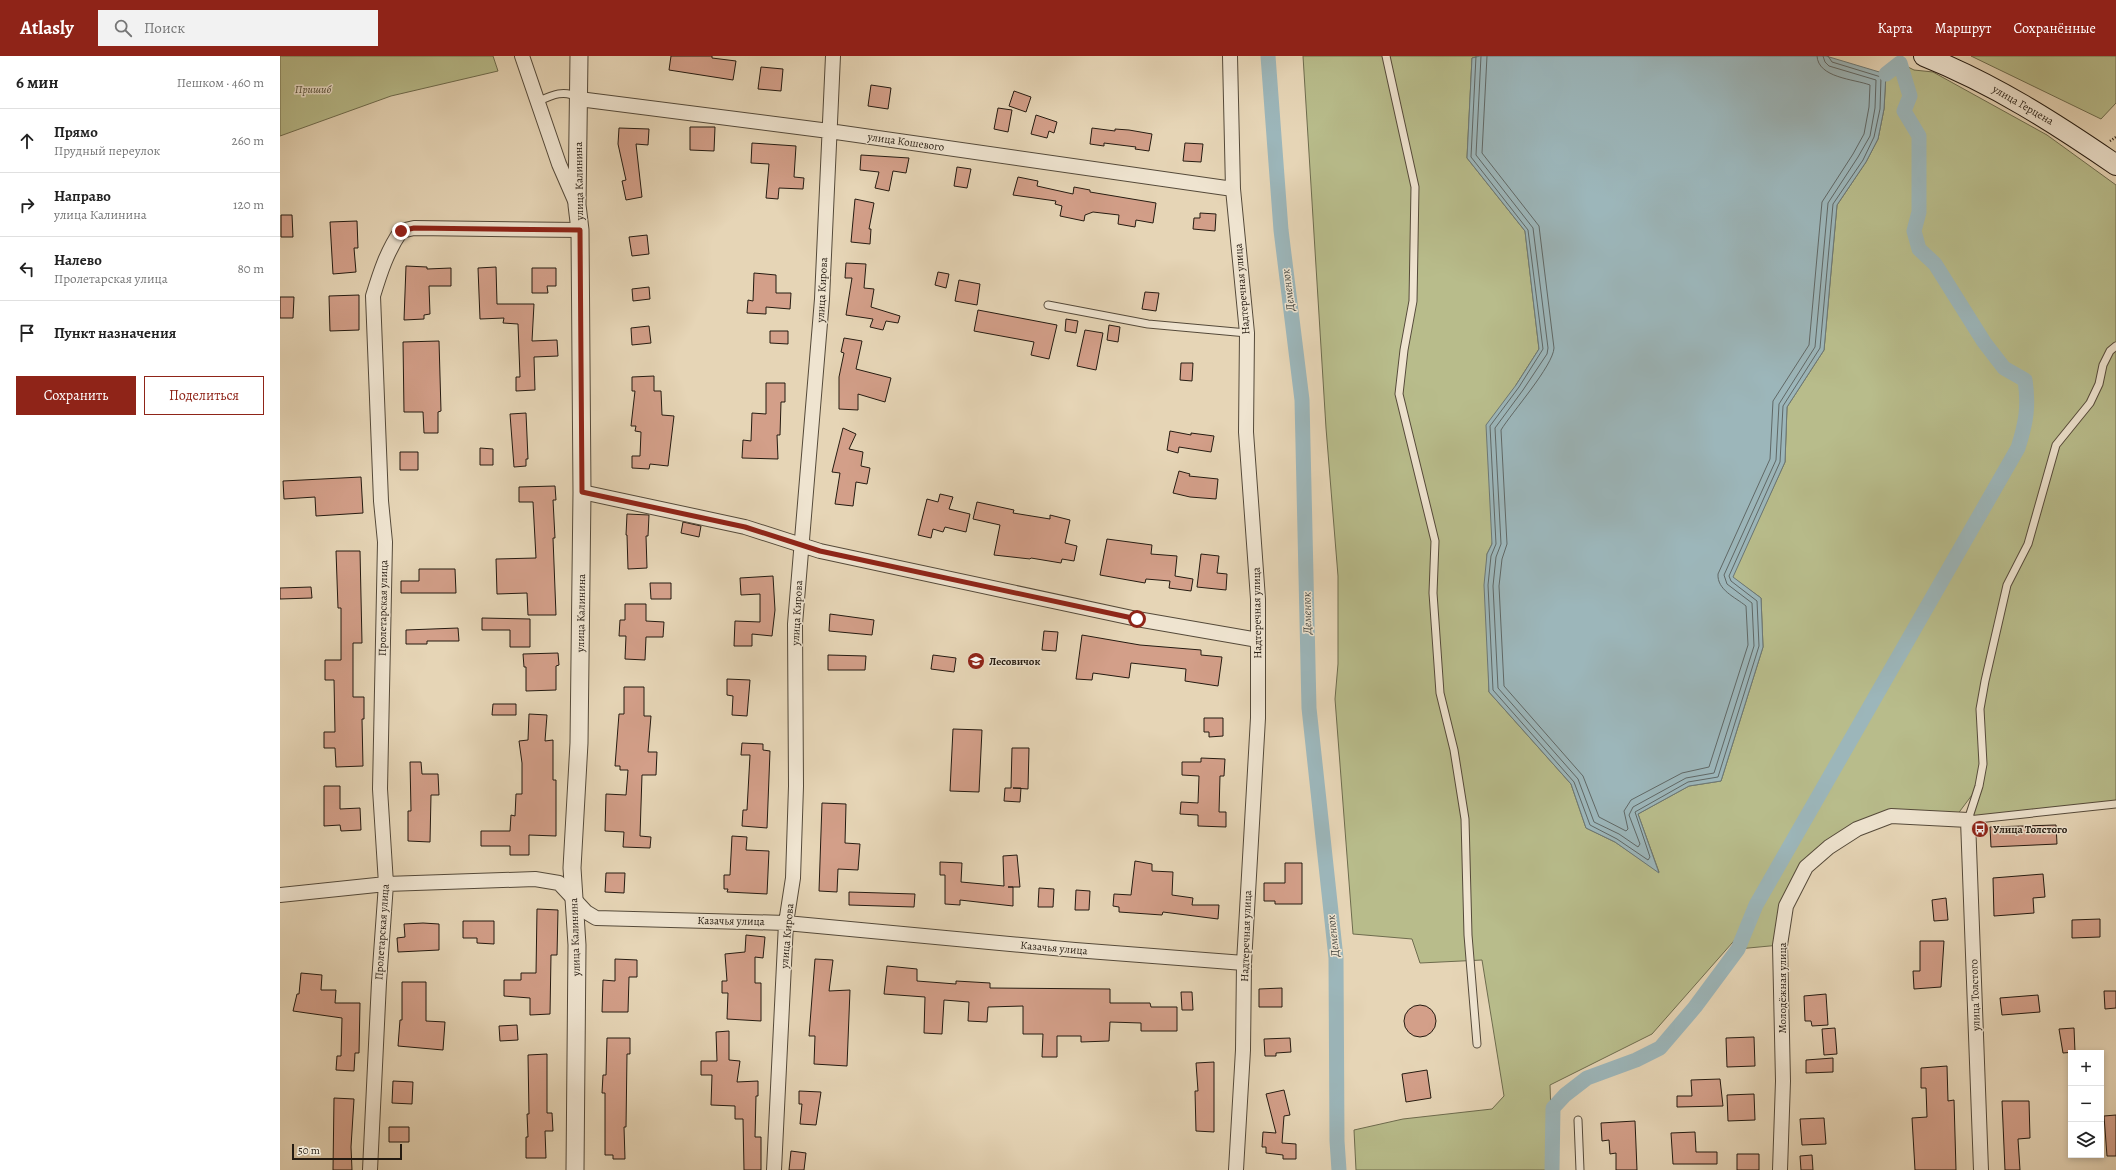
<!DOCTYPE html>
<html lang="ru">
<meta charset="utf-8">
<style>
:root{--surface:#fff;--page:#f2f2f2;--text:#222;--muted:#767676;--line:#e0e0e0;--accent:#8f2418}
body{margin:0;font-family:Alegreya,serif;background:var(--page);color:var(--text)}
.controls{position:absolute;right:12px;bottom:12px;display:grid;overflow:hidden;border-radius:0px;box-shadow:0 2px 6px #0003}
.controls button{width:36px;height:36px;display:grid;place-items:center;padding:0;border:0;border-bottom:1px solid var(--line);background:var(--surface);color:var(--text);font:20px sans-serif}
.scale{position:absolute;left:12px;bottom:10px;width:110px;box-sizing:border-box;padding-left:4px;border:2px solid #251b11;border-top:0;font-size:11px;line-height:14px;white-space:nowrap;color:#251b11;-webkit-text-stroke:3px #efe4d0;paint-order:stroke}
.stop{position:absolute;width:12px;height:12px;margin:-9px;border:3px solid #8f2418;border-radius:50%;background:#fff}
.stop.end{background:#8f2418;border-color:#fff;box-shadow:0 1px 4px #0008}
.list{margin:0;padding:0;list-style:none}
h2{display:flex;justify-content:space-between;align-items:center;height:52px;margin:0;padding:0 16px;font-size:17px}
h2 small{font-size:13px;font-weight:400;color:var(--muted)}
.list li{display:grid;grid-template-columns:26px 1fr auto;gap:12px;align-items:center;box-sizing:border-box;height:64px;padding:0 16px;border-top:1px solid var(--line)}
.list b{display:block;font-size:15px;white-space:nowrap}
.list p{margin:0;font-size:13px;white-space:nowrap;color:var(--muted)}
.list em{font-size:13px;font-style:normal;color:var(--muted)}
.actions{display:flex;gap:8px;padding:12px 16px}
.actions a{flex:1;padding:9px 0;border:1px solid var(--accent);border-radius:0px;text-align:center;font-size:14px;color:var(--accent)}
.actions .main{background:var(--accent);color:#fff}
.icon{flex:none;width:22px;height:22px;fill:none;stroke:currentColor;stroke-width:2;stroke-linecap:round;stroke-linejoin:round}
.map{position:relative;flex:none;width:1836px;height:1114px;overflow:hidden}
header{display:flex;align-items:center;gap:24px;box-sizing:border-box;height:56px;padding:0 20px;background:var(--accent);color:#fff}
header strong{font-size:19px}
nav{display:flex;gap:22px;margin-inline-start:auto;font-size:14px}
.search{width:280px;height:36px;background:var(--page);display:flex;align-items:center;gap:10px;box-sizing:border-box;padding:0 14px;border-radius:0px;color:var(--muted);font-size:15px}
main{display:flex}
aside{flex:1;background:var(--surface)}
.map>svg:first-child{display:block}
.green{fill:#b8bc8b;stroke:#6e6c4e}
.water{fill:#9cb6ba;stroke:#6c7876}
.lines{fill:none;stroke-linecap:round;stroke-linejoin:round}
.shore{stroke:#606866;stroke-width:1}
.canal{stroke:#9cb6ba;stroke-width:15}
.building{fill:#d39f89;stroke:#251b11}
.service-casing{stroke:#554a3a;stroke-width:9}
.minor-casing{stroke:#554a3a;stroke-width:16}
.tertiary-casing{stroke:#554a3a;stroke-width:19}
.secondary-casing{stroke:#251b11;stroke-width:22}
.path{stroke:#251b11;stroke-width:2.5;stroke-dasharray:1 2;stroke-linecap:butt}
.service{stroke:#efe4d0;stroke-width:7}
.minor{stroke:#efe4d0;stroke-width:14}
.tertiary{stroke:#efe4d0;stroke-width:17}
.secondary{stroke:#efe4d0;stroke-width:20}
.route{stroke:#8f2418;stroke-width:5}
.labels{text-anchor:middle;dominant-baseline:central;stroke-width:3;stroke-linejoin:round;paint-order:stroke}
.park-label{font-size:11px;font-style:italic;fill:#514b36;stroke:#efe4d0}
.street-label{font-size:11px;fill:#251b11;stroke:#efe4d0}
.poi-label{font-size:11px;font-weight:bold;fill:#251b11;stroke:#efe4d0;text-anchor:start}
.water-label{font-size:12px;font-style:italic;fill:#494a44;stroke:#efe4d0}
</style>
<header>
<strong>Atlasly</strong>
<div class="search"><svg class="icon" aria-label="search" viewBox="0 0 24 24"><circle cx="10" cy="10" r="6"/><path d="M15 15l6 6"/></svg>Поиск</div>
<nav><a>Карта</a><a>Маршрут</a><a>Сохранённые</a></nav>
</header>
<main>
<aside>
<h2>6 мин<small>Пешком · 460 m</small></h2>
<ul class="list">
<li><svg class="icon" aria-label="ahead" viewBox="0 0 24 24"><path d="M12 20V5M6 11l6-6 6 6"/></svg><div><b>Прямо</b><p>Прудный переулок</p></div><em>260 m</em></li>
<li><svg class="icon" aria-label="right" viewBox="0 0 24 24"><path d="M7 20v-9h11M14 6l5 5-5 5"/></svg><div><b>Направо</b><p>улица Калинина</p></div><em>120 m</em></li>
<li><svg class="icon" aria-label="left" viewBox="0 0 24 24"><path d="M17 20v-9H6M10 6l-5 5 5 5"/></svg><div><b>Налево</b><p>Пролетарская улица</p></div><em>80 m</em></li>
<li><svg class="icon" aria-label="arrive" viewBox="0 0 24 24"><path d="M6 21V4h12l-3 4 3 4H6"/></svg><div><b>Пункт назначения</b></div></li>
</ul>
<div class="actions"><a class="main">Сохранить</a><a>Поделиться</a></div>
</aside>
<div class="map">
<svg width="1836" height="1114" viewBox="0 0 1836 1114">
<rect width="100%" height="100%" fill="#e6d5b6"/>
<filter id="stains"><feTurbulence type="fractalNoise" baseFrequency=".005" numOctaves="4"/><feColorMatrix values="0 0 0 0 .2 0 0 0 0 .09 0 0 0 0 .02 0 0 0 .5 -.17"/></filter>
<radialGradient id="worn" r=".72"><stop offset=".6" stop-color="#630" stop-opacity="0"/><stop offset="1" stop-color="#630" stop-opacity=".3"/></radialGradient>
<!-- green -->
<path class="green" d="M0 0H213L218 15 111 40 0 80Z
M1023 0H1200L1192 2 1187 102 1245 175 1259 293 1236 329 1212 488 1207 498 1209 636 1291 728 1306 772 1335 786 1379 816 1358 758 1409 730 1441 725 1483 591 1481 542 1452 521 1505 406 1507 351 1544 294 1557 149 1586 106 1598 83 1604 53 1606 18 1620 7 1634 14 1653 16 1767 79 1836 129V748L1688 764 1698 731 1674 763 1611 760 1549 791 1506 850 1500 889 1458 893 1467 870 1372 978 1270 1029 1273 1114H1076L1074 1074 1123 1063 1212 1053 1224 1040 1202 904 1140 907 1132 883 1073 878 1055 643 1058 608V520L1046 372Z
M1691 0H1836V47L1821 63Z"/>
<!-- water -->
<path class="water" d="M1200 0H1546L1606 18 1604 53 1598 83 1586 106 1557 149 1544 294 1507 351 1505 406 1453 521 1481 542 1483 591 1441 725 1409 730 1358 758 1379 817 1335 786 1306 772 1291 728 1209 636 1204 529 1207 498 1212 488 1206 369 1236 329 1259 293 1245 175 1187 102 1192 2Z"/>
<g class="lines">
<!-- shore -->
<path class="shore" d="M1196 0 1191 101 1248 174 1263 293 1239 331 1210 370 1216 488 1211 500 1208 529 1213 634 1294 726 1310 769 1337 783 1368 804 1370 801 1355 756 1408 726 1438 721 1479 590 1477 545 1451 525 1449 520 1500 406 1503 350 1540 292 1553 148 1583 104 1594 81 1600 53 1601 21 1552 6 1548 0
M1201 0 1196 99 1253 172 1268 292 1267 298 1243 334 1215 372 1221 488 1216 501 1213 530 1218 632 1298 723 1314 766 1339 778 1358 791 1360 788 1349 759 1353 751 1406 722 1434 717 1474 590 1472 547 1447 528 1444 519 1496 404 1499 348 1535 291 1548 147 1578 101 1590 80 1595 52 1596 24 1549 10 1545 6 1543 0
M1207 0 1202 97 1259 170 1274 292C1273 310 1232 356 1221 374L1227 488 1222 503 1219 530 1224 630 1303 720 1319 761 1346 775 1348 773 1344 755 1351 744 1402 717 1429 711 1468 589 1466 550C1455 541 1437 534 1438 518L1490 403 1493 345 1529 289 1542 146 1573 98 1584 78 1589 51 1590 29C1574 23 1538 22 1537 0"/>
<!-- canal -->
<path class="canal" d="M988 0 1001 174 1022 344 1029 652 1056 902 1057 1085 1059 1114
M1272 1114 1273 1052 1285 1039 1307 1022 1356 1004 1380 992 1415 951 1458 893 1476 849 1738 392C1746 367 1749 350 1745 324L1724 312 1704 286 1655 208 1639 193 1634 175 1639 156V80L1624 55 1630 40 1620 7 1606 18"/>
</g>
<!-- building -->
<path class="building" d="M391 0H432V2L456 5 453 24 389 14Z
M481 11 503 13 501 35 478 33Z
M591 29 611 32 608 53 588 50Z
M734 35 751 41 746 56 729 50Z
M718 52 732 54 728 76 714 73Z
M756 59 777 66 774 77 769 75 767 82 751 78Z
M410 71H435L434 95 410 94Z
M339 72 369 73 368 89 356 88 362 141 346 144 342 125 346 124 338 88Z
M812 72 835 75V73L849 74 872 78 869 95 855 93 856 91 824 87V90L810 88Z
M472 87 516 90 514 121 524 122 523 133 499 132 498 143 486 142 489 108 471 107Z
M905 87 923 88 921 106 903 105Z
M581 99 629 102 626 117 613 115 609 135 595 132 599 116 580 114Z
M677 111 691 113 687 132 674 130Z
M738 121 758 125 757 130 793 138 794 131 810 134V136L876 147 873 167 856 164 855 171 838 168 839 159 813 156 805 159 804 165 780 160 782 150 775 148 776 145 733 139Z
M575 143 594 147 589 173H591L590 188 571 186Z
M920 157 936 158 935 175 913 173 914 162H920Z
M1 159H12L13 181H1Z
M77 165 78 192H74L76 216 53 218 50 166Z
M367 179 369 198 352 200 349 181Z
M566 207 586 208 584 232 594 233 591 251 620 260 618 267 606 265 603 274 590 271 593 263 566 259 572 222H565Z
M126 210 147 211V213L171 212V230H149L150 258 144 259V263L124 264Z
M216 211 217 248H254L252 285 277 284 278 300 254 301 255 334 236 335V321H240L238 268 223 267 224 262 200 263 198 212Z
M252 212H276V230H267L268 237H252Z
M658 216 669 218 666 232 655 229Z
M474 217 496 219V237H511L510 253 486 251V258L467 257 468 244 473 245Z
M679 224 700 228 697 249 675 245Z
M369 231 370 243 353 245 352 233Z
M865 236 879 237 876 255 862 253Z
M79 239V274L50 275 49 240Z
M0 241H14L13 262H0Z
M698 254 777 269 769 303 751 299 754 286 694 275Z
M786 263 798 265 796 277 785 275Z
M829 269 840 271 838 286 827 284Z
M369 270 371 287 352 289 351 272Z
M805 274 823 277 816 314 797 310Z
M490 275H508V288L490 287Z
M564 282 582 285 576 313 611 322 605 346 578 338V354L559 353V321L564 297 561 296Z
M159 285 161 355 158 356V377H144L143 356H124L123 286Z
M901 307H913L912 325 900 324Z
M374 320V335H381L382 359 394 360 388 410 370 408 369 413 352 412V400H360L361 376 355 375 356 370H351L355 335H352V321Z
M486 327H505V346H501L500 379H497L498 403 462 402 463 384 471 385 472 357 486 358Z
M246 357 248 403H246V410L234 411 230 358Z
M563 372 576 378 569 393 583 396 581 410 590 412 587 428 576 426 573 450 555 448 560 417 552 416Z
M890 375 911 379V377L934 380 931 396 899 391 898 397 887 394Z
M200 392 213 393V409H200Z
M120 396H138V414H120Z
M899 415 910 418 909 420 938 423 936 443 910 441 893 437Z
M81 421 83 457 36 460 35 441 4 443 3 425Z
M275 430 276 444H273L275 482H273L276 559H248L247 537 217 538 216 503 256 502 253 446H239V431Z
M660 438 673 441 669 453 690 458 686 476 665 471 663 476 653 473 651 482 638 479 647 443 658 446Z
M697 446 734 454 733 457 770 463V459L790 464 785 487 797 490 794 505 782 503 781 507 751 502 750 503 714 499 720 469 693 463Z
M347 458 369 459 368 480H366L367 512 348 513 347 479H346Z
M403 466 421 470 419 481 401 477Z
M827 483 872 489 871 498 897 500 895 520 913 523 911 535 889 532 890 525 866 523 865 527 820 519Z
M56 495H80L82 587H73V641H84V663H82L83 710 56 711 55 692H44V676H55L54 624H45V604H61V552H58Z
M921 498 939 500 937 517 947 518 946 534 917 531Z
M139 513H175L176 537H121V525H139Z
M493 520 495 554 492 580 472 578V590H454L455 565 480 566V538L461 539 460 522Z
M370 527H391V543H371Z
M31 531 32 542 0 543V532Z
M345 548H366V565L384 566 383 581H366L365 604 345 603 346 580H339L340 564H345Z
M550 558 594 564 592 579 549 575Z
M202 562 250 563V591H230V574H202Z
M178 572 179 585H147V588H126V574Z
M764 575 778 576 776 595 762 594Z
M802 579 860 589 921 594V599L942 601 938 630 905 625 906 613 851 607 849 622 813 617 812 624 796 623Z
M278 597 279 609 276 610V634L246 635V611H244L243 598Z
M548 599 586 600 585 614H548Z
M653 599 676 602 674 616 651 613Z
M447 623 470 624 467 660 452 659 453 640 447 639Z
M344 631H364V660H371L368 696H377L376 719H362L360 780 371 781 370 792 343 791 344 776 325 775 326 738 346 739 348 714H340V710H335L339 658H344Z
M213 648H236V659H212Z
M249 658 267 659 265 685 273 684V724H276V780L249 779V799H230V790H201V775H230L231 759 235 760 236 738H242V707L239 685 248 684Z
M924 662H943V680L929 681V676H924Z
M673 673 702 674 699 736 670 735Z
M462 687 483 688V694L490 695 487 772 462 770 463 754H467L470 699H461Z
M732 692H749L748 733 733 732H741L740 746 724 745 725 732H731Z
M921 702 945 703 944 720H940L939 756H946V771L918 770V759L900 758 901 746 918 747 919 720 902 719V706H921Z
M130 706H141L142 718H158L159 739H151L150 786 128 785V755H131Z
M44 730H60V753L80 752 81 774 61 775 60 769 44 770Z
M542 747 566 748 565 787 580 788 578 814 558 813 557 836 539 835Z
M1776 769 1777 788 1711 791 1710 771Z
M452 780 467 781 466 794 489 795 487 838 447 836 448 833H444V819H450Z
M737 799 740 831H728H733V850L680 844V849L665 848V819H660V806L682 807 681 826 724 830 723 800Z
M855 805 872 808V815L893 816 892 839 913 842 912 849H939L938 863 883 856 882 859 839 856V851L833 850 834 838 851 839Z
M1005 807H1022V848H995V845H984V827H1005Z
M326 817H345L344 837 325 836Z
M1763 818 1765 841 1753 842 1754 857 1714 860 1713 822Z
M759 832 774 833 773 851H758Z
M796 834 810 835 809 854H795Z
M569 836 635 838 634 851 569 849Z
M1666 842 1668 864 1654 865 1652 844Z
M257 853 278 854 277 899H271L270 958 250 959V942L224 940V924H241V917H256Z
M1820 863V881L1792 882V864Z
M183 865H214V888L197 887V882H183Z
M143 867 159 868V894L118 896 117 882 125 881 124 868Z
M466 879 485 881 483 902 475 901V927H481V965L447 963 448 937H442V925H447L445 898 465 896Z
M1640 885H1664L1661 931 1634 933 1633 915H1640Z
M335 903 357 904V921H349L348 956H322L323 924 335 925Z
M535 903 553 904 549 935 570 934 567 1010 534 1008 535 980H529Z
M607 910 637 913V925L676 928V925L710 927V932L830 933V947H870L871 951H897V975H861V967L830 966 829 985 801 986V980H777V1001H762L763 978H743V950L708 951 707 966 688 965 689 946 664 944 662 978 644 977 645 941 604 938Z
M21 917 42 919 41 934H56L55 947H80L79 997H75L74 1015 56 1014 57 1000H61L62 962 13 955 17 938H19Z
M122 926H146V965L165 966 163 994 118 990 120 964H122Z
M1002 932V951H979V933Z
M1824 935H1836V952L1825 953Z
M901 936H912L913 954H902Z
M1546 938 1548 969 1532 970 1531 965H1525L1524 940Z
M1758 939 1760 956 1722 959 1720 942Z
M1124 965a16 16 0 1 1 32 0a16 16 0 1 1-32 0Z
M237 969 238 984 220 985 219 970Z
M1555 972 1557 998 1544 999 1542 973Z
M1794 972 1795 996 1783 997 1779 973Z
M449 975V1004L460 1005 457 1026 478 1025V1040H476L475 1081H481V1114H464L463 1063H455V1050L431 1049 432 1019H421V1005H437L436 976Z
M1474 981 1475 1010 1447 1011 1446 982Z
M327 982H350V998H347L346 1071H344L345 1103H333V1099H325V1037H322L323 1019H326Z
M1010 982 1011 996 996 997V1000H985L984 983Z
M267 998V1057H272L273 1075H265L266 1102H246V1081H248L247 1058H249L248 999Z
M1553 1002V1016L1526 1017V1004Z
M934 1006V1076L916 1075 915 1035H918L916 1007Z
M1667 1010 1668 1045 1674 1044 1676 1114H1635L1632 1062 1647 1061 1646 1032H1641V1012Z
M1147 1014 1151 1042 1126 1046 1122 1018Z
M1440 1023 1443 1050 1397 1051V1040H1412L1411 1024Z
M113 1025 133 1026 132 1048 112 1047Z
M1004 1034 1010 1059 1004 1060 1002 1087 1016 1088V1103H1003V1099L986 1097V1091H982L983 1076 996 1077 986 1038Z
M519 1035 541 1036 536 1069 520 1068 522 1048H519Z
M1474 1038 1475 1064 1448 1065 1447 1039Z
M54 1042 74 1043 71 1091 72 1114H53Z
M1722 1045H1749L1750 1082 1738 1083 1740 1114H1725Z
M1836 1059V1100H1827L1824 1060Z
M1544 1062 1546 1088 1522 1089 1520 1063Z
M1355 1065 1357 1114H1336V1097L1330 1098 1329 1084 1322 1085 1321 1067Z
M109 1071H129V1086H109Z
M1415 1076 1416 1096H1437V1108H1393L1391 1077Z
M511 1095 526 1097 524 1114H509Z
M1457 1098H1479V1114H1457Z
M1532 1099 1533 1114H1521L1520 1100Z"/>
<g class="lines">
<!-- service casing -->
<g class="service-casing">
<path id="service" d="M1106 0 1135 131 1133 245 1124 294 1119 338 1155 485 1153 537 1160 637 1174 694 1185 763 1188 879 1197 988
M259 45C272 39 285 33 298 42
M768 249 868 268 967 277
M1836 290 1830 295 1823 309 1819 328 1810 347 1776 389 1748 488 1727 529 1705 625 1700 653 1703 708 1699 730 1688 764 1836 748
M1298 1064 1300 1114"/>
</g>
<!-- minor casing -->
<g class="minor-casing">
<path id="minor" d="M242 0 279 108 296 147
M950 0 953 133 967 277 966 376 978 543V662L964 907 963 994 956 1114
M299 43 549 75 953 133
M302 436 465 471 540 495 857 563 978 584
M0 839 106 828 255 823 279 827 306 856 316 862 506 867 795 894 964 907
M90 1114 99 926 106 828 100 733 105 486 101 445 93 240C100 217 107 195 121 175L134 172 300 174
M494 1114 506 867 513 822 516 730 515 568 542 243 553 0
M1500 1114 1503 1025 1500 889 1506 850 1526 811 1549 791 1577 773 1611 760 1688 764 1701 1114"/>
</g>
<!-- tertiary casing -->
<g class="tertiary-casing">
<path id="tertiary" d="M295 1114 297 889 292 812 299 687 302 436 300 174 297 149 299 0"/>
</g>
<!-- secondary casing -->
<g class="secondary-casing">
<path id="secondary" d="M1644 0C1714 28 1775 67 1836 109"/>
</g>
<!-- path -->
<path class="path" d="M1830 85 1836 81"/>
<!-- service -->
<use href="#service" class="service"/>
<!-- minor -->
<use href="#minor" class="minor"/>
<!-- tertiary -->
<use href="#tertiary" class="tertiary"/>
<!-- secondary -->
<use href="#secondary" class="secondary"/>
</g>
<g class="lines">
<!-- route -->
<path class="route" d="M121 175 134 172 300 174 302 436 465 471 540 495 857 563"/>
</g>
<!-- icons -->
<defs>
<g id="school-disc" transform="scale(0.9)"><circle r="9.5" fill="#8f2418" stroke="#efe4d0"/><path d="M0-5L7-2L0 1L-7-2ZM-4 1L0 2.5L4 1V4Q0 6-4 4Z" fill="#fff"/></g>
<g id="bus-disc" transform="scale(0.9)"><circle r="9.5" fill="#8f2418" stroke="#efe4d0"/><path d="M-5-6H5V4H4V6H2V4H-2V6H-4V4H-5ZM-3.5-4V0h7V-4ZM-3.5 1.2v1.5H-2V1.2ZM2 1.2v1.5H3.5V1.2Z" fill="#fff"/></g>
</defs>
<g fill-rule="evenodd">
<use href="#school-disc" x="696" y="605"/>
<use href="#bus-disc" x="1700" y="773"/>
</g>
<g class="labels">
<!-- park labels -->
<g class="park-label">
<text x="33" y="33">Пришиб</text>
</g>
<!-- street labels -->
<g class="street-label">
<text transform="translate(1743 49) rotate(30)">улица Герцена</text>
<text transform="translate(626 86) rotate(8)">улица Кошевого</text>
<text transform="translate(299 125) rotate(-91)">улица Калинина</text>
<text transform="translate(962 233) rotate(-95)">Надтеречная улица</text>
<text transform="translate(542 234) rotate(-87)">улица Кирова</text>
<text transform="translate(103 552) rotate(-89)">Пролетарская улица</text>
<text transform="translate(301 557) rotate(-89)">улица Калинина</text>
<text transform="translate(517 557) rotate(-87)">улица Кирова</text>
<text transform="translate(977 557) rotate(-91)">Надтеречная улица</text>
<text transform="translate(451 865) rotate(1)">Казачья улица</text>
<text transform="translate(102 876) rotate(-86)">Пролетарская улица</text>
<text transform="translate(507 880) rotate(-85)">улица Кирова</text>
<text transform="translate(966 880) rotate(-88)">Надтеречная улица</text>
<text transform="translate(295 881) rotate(-92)">улица Калинина</text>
<text transform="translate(774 892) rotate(5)">Казачья улица</text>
<text transform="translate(1502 932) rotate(-90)">Молодёжная улица</text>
<text transform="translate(1695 939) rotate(-92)">улица Толстого</text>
</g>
<!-- poi labels -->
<g class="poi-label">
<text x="709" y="605">Лесовичок</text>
<text x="1713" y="773">Улица Толстого</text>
</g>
<!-- water labels -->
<g class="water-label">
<text transform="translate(1008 234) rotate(-97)">Деменюк</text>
<text transform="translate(1027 557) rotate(-91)">Деменюк</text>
<text transform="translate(1053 880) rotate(-96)">Деменюк</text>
</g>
</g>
<rect width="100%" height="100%" filter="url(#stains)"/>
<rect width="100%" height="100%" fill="url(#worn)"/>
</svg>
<div class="controls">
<button>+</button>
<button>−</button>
<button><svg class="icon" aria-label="layers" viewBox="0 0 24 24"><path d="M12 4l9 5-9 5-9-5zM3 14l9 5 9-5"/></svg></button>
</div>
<div class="scale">50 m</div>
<div class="stop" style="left:857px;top:563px"></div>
<div class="stop end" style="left:121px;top:175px"></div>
</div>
</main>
